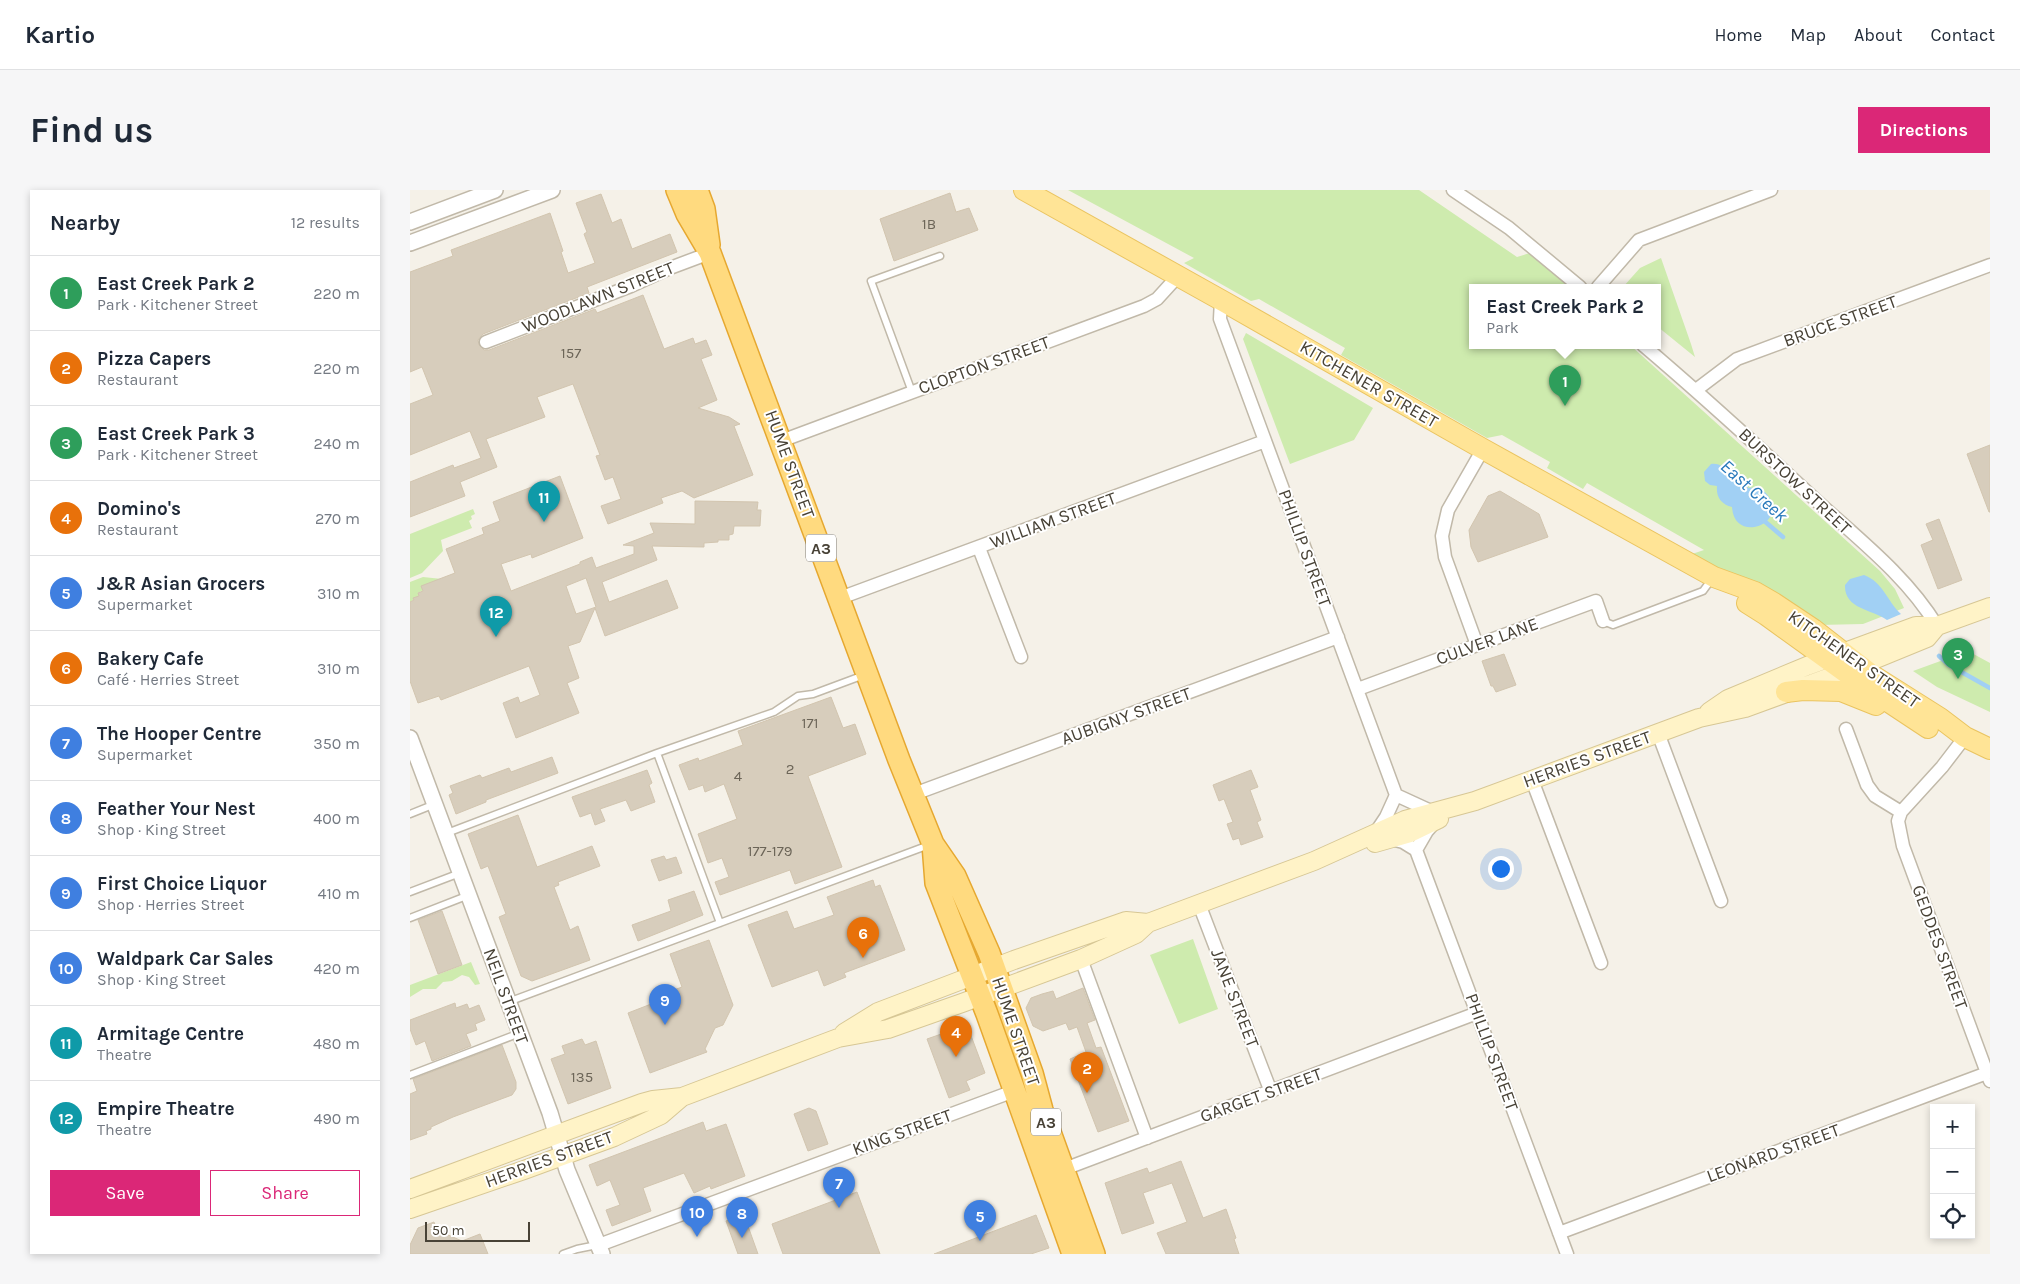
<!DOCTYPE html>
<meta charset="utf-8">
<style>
:root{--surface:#fff;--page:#f6f6f7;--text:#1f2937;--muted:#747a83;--line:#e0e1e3;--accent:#db2777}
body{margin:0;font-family:Karla,sans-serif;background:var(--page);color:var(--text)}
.controls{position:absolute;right:15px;bottom:15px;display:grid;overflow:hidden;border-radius:0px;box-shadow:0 2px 8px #0003}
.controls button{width:45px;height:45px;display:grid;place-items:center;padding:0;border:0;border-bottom:1px solid var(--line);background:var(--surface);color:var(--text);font:25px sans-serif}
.scale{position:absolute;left:15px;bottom:12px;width:105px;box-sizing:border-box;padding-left:5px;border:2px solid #484236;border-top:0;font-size:14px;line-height:18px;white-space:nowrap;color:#484236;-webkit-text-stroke:4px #fff;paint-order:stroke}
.you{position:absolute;left:1090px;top:678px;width:18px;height:18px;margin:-12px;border:4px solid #fff;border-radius:50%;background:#1a73e8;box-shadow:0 0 0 8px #1a73e833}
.badge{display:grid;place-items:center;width:32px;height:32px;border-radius:50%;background:var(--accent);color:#fff;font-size:16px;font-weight:700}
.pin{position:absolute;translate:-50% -41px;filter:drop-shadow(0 1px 2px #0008)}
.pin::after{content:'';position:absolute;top:26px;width:18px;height:15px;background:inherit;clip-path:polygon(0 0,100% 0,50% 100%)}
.popup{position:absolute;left:1059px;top:94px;width:192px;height:65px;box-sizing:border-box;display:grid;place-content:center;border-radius:0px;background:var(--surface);filter:drop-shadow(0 1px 4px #0005);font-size:16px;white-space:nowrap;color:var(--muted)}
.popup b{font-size:19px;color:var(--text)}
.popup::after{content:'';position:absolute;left:50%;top:100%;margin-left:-10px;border:10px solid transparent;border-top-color:var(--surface)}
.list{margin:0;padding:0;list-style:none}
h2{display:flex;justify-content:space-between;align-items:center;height:65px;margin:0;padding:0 20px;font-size:21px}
h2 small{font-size:16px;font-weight:400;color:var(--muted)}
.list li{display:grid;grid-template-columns:32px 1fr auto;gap:15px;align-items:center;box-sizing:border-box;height:75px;padding:0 20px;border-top:1px solid var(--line)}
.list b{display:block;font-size:19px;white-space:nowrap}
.list p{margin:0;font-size:16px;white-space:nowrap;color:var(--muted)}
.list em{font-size:16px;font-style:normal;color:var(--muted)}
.actions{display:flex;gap:10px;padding:15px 20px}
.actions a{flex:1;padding:11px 0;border:1px solid var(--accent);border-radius:0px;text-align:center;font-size:18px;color:var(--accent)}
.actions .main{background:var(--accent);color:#fff}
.icon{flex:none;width:28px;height:28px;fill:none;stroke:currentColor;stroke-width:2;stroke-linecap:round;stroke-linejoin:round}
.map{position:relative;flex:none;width:1580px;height:1064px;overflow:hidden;border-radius:0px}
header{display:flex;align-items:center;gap:30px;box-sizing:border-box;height:70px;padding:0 25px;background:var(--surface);border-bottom:1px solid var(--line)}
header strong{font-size:24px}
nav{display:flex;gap:28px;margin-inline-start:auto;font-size:18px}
.intro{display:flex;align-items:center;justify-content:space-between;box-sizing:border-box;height:120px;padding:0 30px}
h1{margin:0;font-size:35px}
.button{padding:12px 22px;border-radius:0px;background:var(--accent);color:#fff;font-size:18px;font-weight:700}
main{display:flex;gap:30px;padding:0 30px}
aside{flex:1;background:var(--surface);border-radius:0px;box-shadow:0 2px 8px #0003}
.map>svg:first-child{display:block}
.green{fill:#ceebae}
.water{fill:#a1d0f4}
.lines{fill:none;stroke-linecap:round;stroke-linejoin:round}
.stream{stroke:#a1d0f4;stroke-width:4.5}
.building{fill:#d7cdbc;stroke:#d2c5af;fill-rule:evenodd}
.service-casing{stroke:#c1b9a9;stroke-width:9}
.minor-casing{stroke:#c1b9a9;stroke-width:15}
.tertiary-casing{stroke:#c1b9a9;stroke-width:18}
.secondary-casing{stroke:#d7c795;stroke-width:20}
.primary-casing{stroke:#eac460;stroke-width:22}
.trunk-casing{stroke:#e6a830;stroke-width:24}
.service{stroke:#fff;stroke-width:6}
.minor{stroke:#fff;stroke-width:12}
.tertiary{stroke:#fff;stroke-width:15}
.secondary{stroke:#fff3c7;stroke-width:18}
.primary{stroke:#ffe496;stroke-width:20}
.trunk{stroke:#ffda7f;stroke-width:21}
.labels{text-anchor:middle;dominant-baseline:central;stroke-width:4;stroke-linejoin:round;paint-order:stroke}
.number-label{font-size:15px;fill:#6c6558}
.shield{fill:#fff;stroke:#7f7b72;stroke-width:1}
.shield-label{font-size:16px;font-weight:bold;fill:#484236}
.street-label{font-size:18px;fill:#484236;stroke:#fff}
.water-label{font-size:19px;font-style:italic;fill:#2879bb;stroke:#fff}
</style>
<header>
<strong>Kartio</strong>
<nav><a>Home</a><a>Map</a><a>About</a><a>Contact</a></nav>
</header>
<div class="intro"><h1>Find us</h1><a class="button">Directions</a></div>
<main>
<aside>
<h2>Nearby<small>12 results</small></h2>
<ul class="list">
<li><span class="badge" style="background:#2e9e5b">1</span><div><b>East Creek Park 2</b><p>Park · Kitchener Street</p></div><em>220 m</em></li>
<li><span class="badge" style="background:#e8710a">2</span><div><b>Pizza Capers</b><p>Restaurant</p></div><em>220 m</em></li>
<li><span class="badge" style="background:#2e9e5b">3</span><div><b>East Creek Park 3</b><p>Park · Kitchener Street</p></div><em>240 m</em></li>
<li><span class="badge" style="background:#e8710a">4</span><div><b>Domino's</b><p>Restaurant</p></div><em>270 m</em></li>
<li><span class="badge" style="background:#3f7fe0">5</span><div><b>J&amp;R Asian Grocers</b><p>Supermarket</p></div><em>310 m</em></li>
<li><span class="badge" style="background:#e8710a">6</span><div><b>Bakery Cafe</b><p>Café · Herries Street</p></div><em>310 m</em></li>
<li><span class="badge" style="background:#3f7fe0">7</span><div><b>The Hooper Centre</b><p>Supermarket</p></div><em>350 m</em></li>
<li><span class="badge" style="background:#3f7fe0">8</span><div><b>Feather Your Nest</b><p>Shop · King Street</p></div><em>400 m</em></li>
<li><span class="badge" style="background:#3f7fe0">9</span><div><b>First Choice Liquor</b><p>Shop · Herries Street</p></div><em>410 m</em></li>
<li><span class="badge" style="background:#3f7fe0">10</span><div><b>Waldpark Car Sales</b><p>Shop · King Street</p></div><em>420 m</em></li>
<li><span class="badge" style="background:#0f9aa8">11</span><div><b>Armitage Centre</b><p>Theatre</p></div><em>480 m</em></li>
<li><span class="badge" style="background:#0f9aa8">12</span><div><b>Empire Theatre</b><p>Theatre</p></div><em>490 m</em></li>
</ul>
<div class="actions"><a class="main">Save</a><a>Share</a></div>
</aside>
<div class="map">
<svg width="1580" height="1064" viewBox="0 0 1580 1064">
<rect width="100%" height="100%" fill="#f5f1e8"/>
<!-- green -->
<path class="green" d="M658 0H1009L1107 67 1120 63 1159 97H1062V155H1220L1470 381 1485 399 1494 418 1453 434 1409 435 1282 364 1294 360 1177 293 1173 299 1137 278 1140 272 1092 245 1077 248 931 165 935 158 849 109 841 111 774 73 784 68Z
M1251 68 1281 154 1285 167 1248 137V97H1213L1230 78Z
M836 143 963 218 944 250 880 274 833 149Z
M63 319 65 324 61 326 62 329 59 331 62 338 31 350 33 361 12 383 0 388V344Z
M13 387 32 389 8 403 9 406 0 412V392Z
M1558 461 1580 473V522L1527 497 1503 481Z
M783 749 808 819 769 834 740 765Z
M61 772 70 794 65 795 59 787 52 785 42 791 33 792 26 799H13L0 807V795Z"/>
<!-- water -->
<path class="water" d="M1301 274C1310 273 1315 277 1316 286 1327 284 1335 287 1338 298 1347 297 1354 299 1359 307 1377 334 1324 354 1322 317 1311 314 1306 307 1307 296L1300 295 1295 291 1294 282Z
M1454 385C1473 392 1477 411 1491 424L1477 430C1461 419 1434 419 1435 395L1440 389Z"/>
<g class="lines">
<!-- stream -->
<path class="stream" d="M1352 329 1373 347
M1529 466 1539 475 1580 498"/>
</g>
<!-- building -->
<path class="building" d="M540 3 546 22 559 18 568 40 484 71 470 29Z
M191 4 202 33 211 29 222 59 260 44 267 62 177 97 179 103 73 144 68 150 69 155 74 160H79L185 119 187 123 233 105 254 159 283 148 285 154 296 150 302 165 291 169 307 210 288 218 319 227 330 234 324 236 343 285 284 308 272 301 251 308 253 313 198 334 191 316 211 309 203 287 195 290 186 266 190 265 163 194 127 207 135 227 76 249 87 277 50 292 55 306 0 327V292L43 275 44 278 71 268 60 241 0 265V214L23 205 12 177 0 182V82L43 66 41 60 140 23 153 61 151 62 158 83 185 73 174 44 177 42 166 13Z
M1580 255V322H1579L1557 264Z
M150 286 173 348 122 368 121 364 91 374 101 401 170 374V372L182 367 186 378 224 364V356L213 355 244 343 240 333 285 334V311L348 312 347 320H351L350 336H324L323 344 319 345V350H308V352L294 353V357L242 356 247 370 192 392 199 412 257 390 268 418 195 446 185 418 170 452 158 456 169 488 157 493 169 523 106 548 93 513 108 507 110 513 130 505 119 476 31 510 29 506 8 513 0 491V412L4 410 3 408 9 406 8 403 13 401 11 396 45 383 36 359 74 344 72 338 90 331 83 312ZM176 388 186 417 166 424 156 396Z
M1090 301 1129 324 1138 347 1068 372 1061 357 1059 340 1078 306Z
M1529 329 1552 390 1528 399 1511 355 1523 350 1516 334Z
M1094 464 1106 495 1086 502 1083 496H1081L1072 471Z
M421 507 433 538 445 534 456 564 398 586 432 677 385 694 380 680 310 705 305 692 319 687 312 668 298 673 288 644 327 629 314 594 295 602 293 595 279 600 269 575 288 568 289 571 333 555 328 541Z
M142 567 148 583 76 610V612L46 624 39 605 43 603 40 596 70 585 72 588 99 578 101 582Z
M237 580 242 593 239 595 245 612 221 621 216 610 190 619 195 631 185 635 181 623 170 627 162 607Z
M841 580 848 597 840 600 851 630 847 632 853 647 831 655 829 648 823 650 817 634 823 632 814 609 809 611 803 595Z
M108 625 127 677 182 656 190 676 148 692 149 695 144 697 160 740 168 736 180 770 122 791 111 786 89 727 96 724 78 676 71 679 58 644Z
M254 666 256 670 266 667 272 683 249 691 241 670Z
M463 690 465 697 470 695 495 760 434 783 436 787 414 796 408 780 362 797 338 735 377 721 384 739 424 725 417 707Z
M284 701 293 725 228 751 222 735 261 721 258 710Z
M32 721 52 775 28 784 8 730Z
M299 750 323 815 313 835 305 838 295 859 297 862 240 883 218 823 254 809 253 804 272 797 260 764Z
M673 798 685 830 677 833 686 858 691 857 719 931 688 942 660 869 676 862 667 837 659 840 656 833 633 841 623 836 616 818 621 808 632 804 643 801 646 809Z
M45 813 46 818 57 814 59 819 69 815 75 830 65 834 67 840 56 844 61 856 22 871 15 851 6 855 0 839V830Z
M537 842 540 851 560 843 575 883 556 891 560 900 539 908 517 849Z
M172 849 175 855 186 851 201 898 158 914 141 869 155 864 152 856Z
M92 855 106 892V899L102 905 43 927 21 937V939L16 941 17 944 0 950V904L7 901 3 889Z
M399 918 406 921 418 954 398 961 384 924Z
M293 932 296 941 316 934 335 986 301 999 300 996 284 1003 274 983 233 998 241 1021 202 1036 196 1020 210 1015 200 990 187 996 179 975Z
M771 971 793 1028 816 1019 826 1048 824 1049 829 1064H756L747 1043 777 1032 762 993 733 1003 744 1033 712 1044 695 993 737 978 739 983Z
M447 1002 470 1064H373L362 1034Z
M334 1025 348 1064H328L316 1031Z
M626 1025 639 1058 621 1064H524Z
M24 1032 28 1043 35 1041 36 1044 52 1051 70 1044 78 1064H0V1055L8 1038Z"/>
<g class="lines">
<!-- service casing -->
<g class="service-casing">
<path id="service" d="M502 202 461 91 530 66
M1193 431 1203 435 1293 401 1301 390
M247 563 310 733
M0 624 25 614
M37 643 247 563 364 522 388 506 403 504 454 485
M0 702 50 683
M0 728 59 705
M98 812 519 655
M0 885 110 843
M153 1064 167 1059 187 1055"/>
</g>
<!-- minor casing -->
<g class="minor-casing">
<path id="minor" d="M1043 0 1099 38 1170 97
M1188 97 1229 50 1361 0
M811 110 810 129 986 605 1023 622
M76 152 221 96 260 78 300 63
M1233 155C1293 206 1351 259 1409 313 1451 351 1497 387 1527 436
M1286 200 1327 169 1580 75
M371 251 734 116 747 109 768 86
M569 358 611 467
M430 408 855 251
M1067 455 1035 367 1032 346 1038 320 1073 259
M948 499 1186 411 1193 431
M1436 539 1457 595 1465 606 1491 622
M1248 543 1311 711
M1555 547 1532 577 1491 622 1488 631 1493 656 1580 891
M1122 590 1191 773
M504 604 928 447
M966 642 976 627 986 605
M981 649 993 652 1006 660 1157 1064
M1006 660 1017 641 1024 633
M789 714 861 902
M671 769 737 948
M649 981 1067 823
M1149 1043 1577 883
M189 1055 604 901"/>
</g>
<!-- tertiary casing -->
<g class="tertiary-casing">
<path id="tertiary" d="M0 32 85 0
M0 53 142 0
M0 548 140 923 157 980 192 1064"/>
</g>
<!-- secondary casing -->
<g class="secondary-casing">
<path id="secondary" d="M1299 522 1318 509 1397 476 1506 436H1527L1580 417
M965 653 1000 643 1029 629
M434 843 468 822 604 770 716 731 738 733
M0 999 232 913 243 910 272 907 428 848 478 839 552 813 671 769 726 744 738 733 904 671 995 630 1065 611 1289 528 1335 518 1434 482 1517 448 1527 436
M0 1019 114 980 204 947 251 925 272 907"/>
</g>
<!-- primary casing -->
<g class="primary-casing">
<path id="primary" d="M614 0 811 110 1073 259 1304 387 1345 402 1364 413 1403 439 1462 485 1530 528 1555 547 1580 559
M1337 413 1356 425 1453 495 1518 538
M1376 502 1393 500 1431 501 1466 515"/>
</g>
<!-- trunk casing -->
<g class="trunk-casing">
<path id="trunk" d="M267 0 277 24 300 63 489 570 523 654 545 686 579 763 622 883 632 920 684 1064
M287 0 294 19 299 55
M523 654 526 693 577 824 663 1064"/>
</g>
<!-- service -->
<use href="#service" class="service"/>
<!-- minor -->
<use href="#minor" class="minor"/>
<!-- tertiary -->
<use href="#tertiary" class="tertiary"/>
<!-- secondary -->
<use href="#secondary" class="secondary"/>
<!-- primary -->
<use href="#primary" class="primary"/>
<!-- trunk -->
<use href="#trunk" class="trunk"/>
</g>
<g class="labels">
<!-- number labels -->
<g class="number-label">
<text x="519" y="34">1B</text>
<text x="161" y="163">157</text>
<text x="400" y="533">171</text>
<text x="380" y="579">2</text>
<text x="328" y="586">4</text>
<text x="360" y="661">177-179</text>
<text x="172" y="887">135</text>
</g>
<!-- shield labels -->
<g class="shield">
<rect x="396" y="344.5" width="30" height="27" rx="4"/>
<rect x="621" y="918.5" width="30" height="27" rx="4"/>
</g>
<g class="shield-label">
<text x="411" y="358">A3</text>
<text x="636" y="932">A3</text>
</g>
<!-- street labels -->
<g class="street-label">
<text transform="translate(188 107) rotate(-22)">WOODLAWN STREET</text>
<text transform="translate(1430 131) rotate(-20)">BRUCE STREET</text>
<text transform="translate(574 175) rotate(-20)">CLOPTON STREET</text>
<text transform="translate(959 194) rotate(30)">KITCHENER STREET</text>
<text transform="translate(380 274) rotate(70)">HUME STREET</text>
<text transform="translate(1385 291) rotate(43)">BURSTOW STREET</text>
<text transform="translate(643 330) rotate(-20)">WILLIAM STREET</text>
<text transform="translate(895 358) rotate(70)">PHILLIP STREET</text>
<text transform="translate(1077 451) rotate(-20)">CULVER LANE</text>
<text transform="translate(1444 469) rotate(35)">KITCHENER STREET</text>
<text transform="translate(716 526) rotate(-20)">AUBIGNY STREET</text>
<text transform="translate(1177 569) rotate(-20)">HERRIES STREET</text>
<text transform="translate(1530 757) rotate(70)">GEDDES STREET</text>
<text transform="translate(96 806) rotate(70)">NEIL STREET</text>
<text transform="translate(825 808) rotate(69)">JANE STREET</text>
<text transform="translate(606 841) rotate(71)">HUME STREET</text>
<text transform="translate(1082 862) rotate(70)">PHILLIP STREET</text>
<text transform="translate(851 905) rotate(-20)">GARGET STREET</text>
<text transform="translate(492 942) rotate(-20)">KING STREET</text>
<text transform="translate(1363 963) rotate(-20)">LEONARD STREET</text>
<text transform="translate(139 969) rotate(-20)">HERRIES STREET</text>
</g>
<!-- water labels -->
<g class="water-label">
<text transform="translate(1344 301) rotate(42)">East Creek</text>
</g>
</g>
</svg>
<div class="controls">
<button>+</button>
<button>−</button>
<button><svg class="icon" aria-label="locate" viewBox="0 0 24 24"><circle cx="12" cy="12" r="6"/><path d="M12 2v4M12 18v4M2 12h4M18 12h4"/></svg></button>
</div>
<div class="scale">50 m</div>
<div class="you"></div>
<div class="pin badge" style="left:1155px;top:216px;background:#2e9e5b">1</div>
<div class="popup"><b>East Creek Park 2</b>Park</div>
<div class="pin badge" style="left:677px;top:903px;background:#e8710a">2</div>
<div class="pin badge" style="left:1548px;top:489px;background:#2e9e5b">3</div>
<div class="pin badge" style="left:546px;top:867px;background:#e8710a">4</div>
<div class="pin badge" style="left:570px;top:1051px;background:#3f7fe0">5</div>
<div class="pin badge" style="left:453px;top:768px;background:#e8710a">6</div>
<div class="pin badge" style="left:429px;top:1018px;background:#3f7fe0">7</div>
<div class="pin badge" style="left:332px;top:1048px;background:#3f7fe0">8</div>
<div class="pin badge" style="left:255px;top:835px;background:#3f7fe0">9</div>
<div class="pin badge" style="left:287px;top:1047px;background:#3f7fe0">10</div>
<div class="pin badge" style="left:134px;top:332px;background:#0f9aa8">11</div>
<div class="pin badge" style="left:86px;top:447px;background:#0f9aa8">12</div>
</div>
</main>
